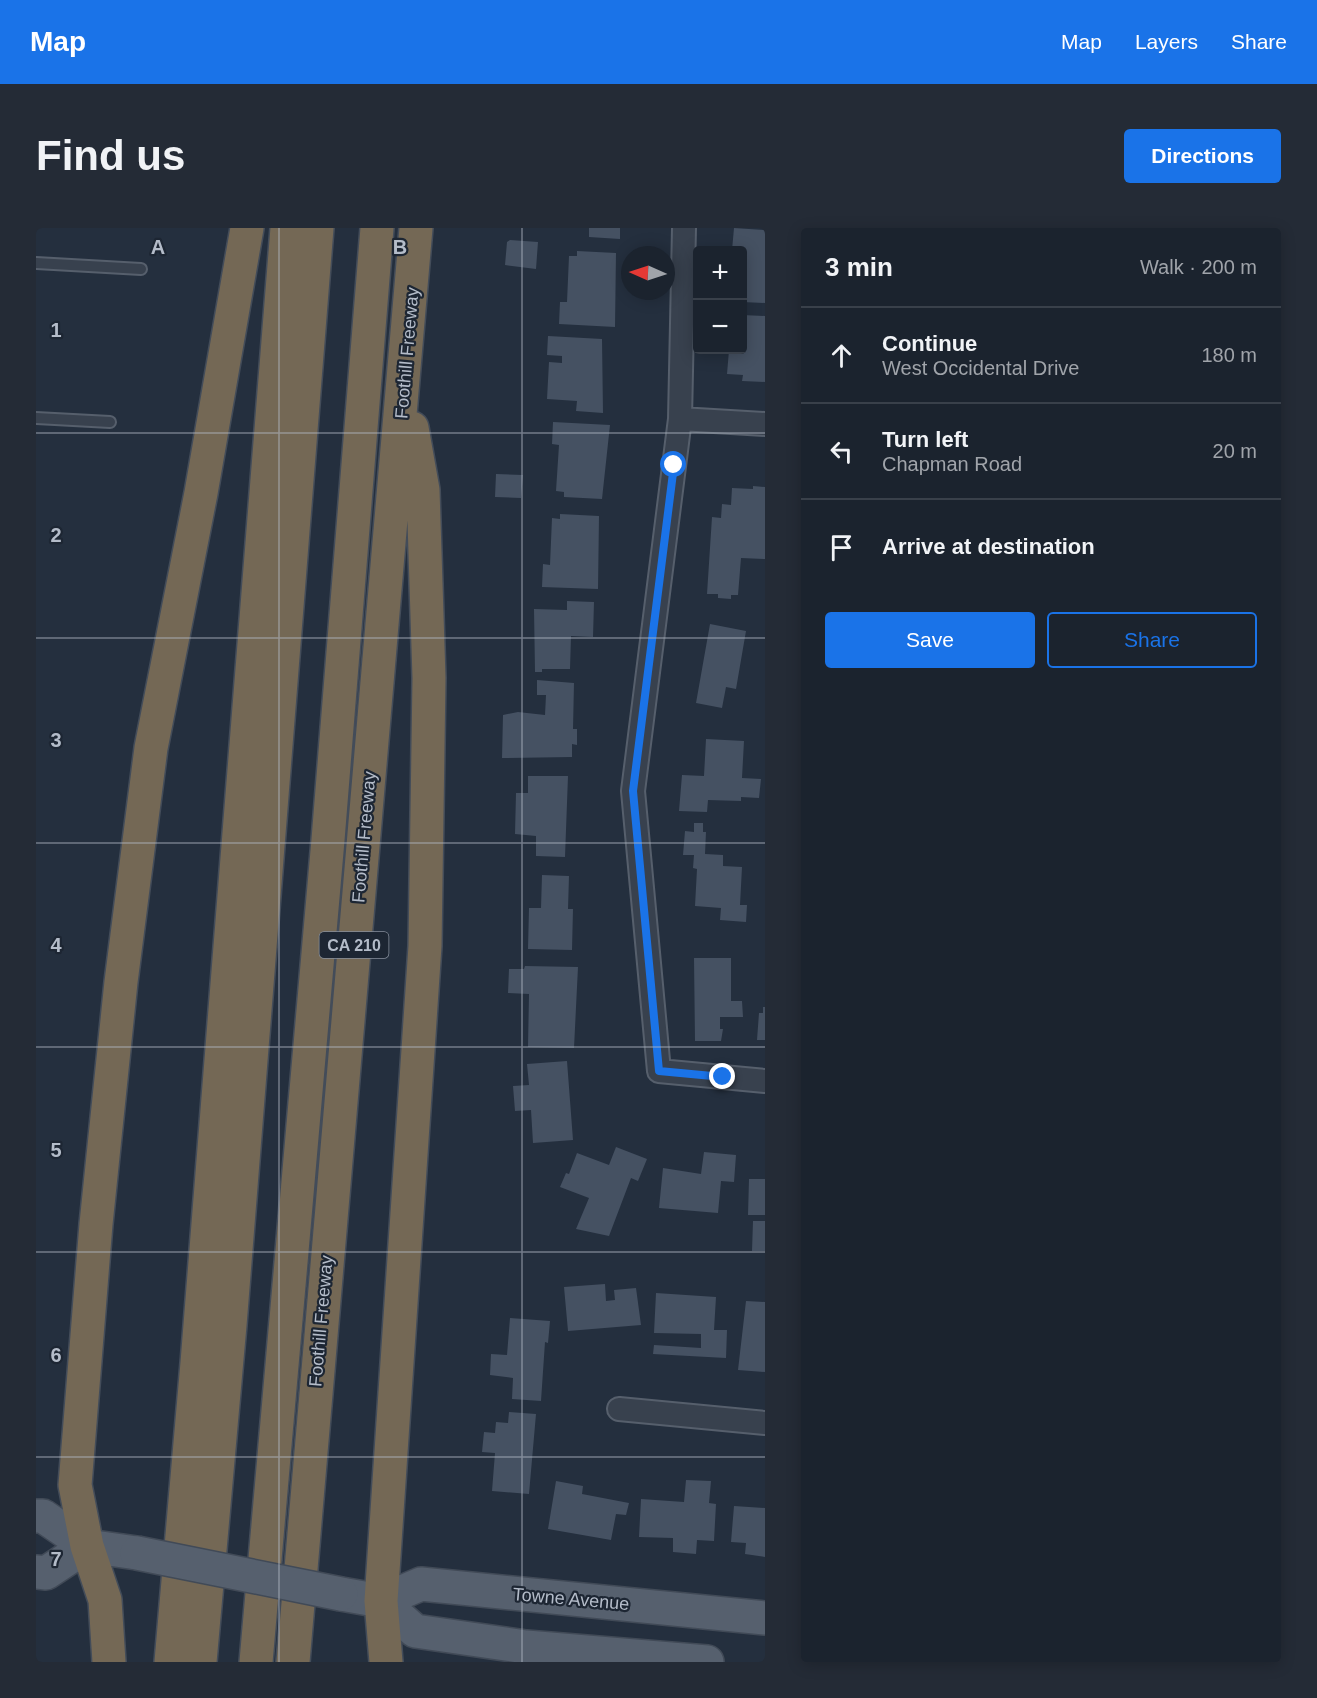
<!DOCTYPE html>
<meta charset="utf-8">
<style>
:root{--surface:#1b232e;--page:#242b36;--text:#f1f3f6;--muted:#a0a4aa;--line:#39404a;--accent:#1a73e8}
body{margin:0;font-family:Arial,sans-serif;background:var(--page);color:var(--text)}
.controls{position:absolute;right:18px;top:18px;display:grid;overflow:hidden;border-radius:6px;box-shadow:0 3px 15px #0003}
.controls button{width:54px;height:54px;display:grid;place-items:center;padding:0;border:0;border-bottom:2px solid var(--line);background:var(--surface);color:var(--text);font:30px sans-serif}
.compass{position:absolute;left:585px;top:18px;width:54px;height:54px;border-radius:50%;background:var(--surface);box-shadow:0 3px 15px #0003;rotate:273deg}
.stop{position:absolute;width:18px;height:18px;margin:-14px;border:4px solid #1a73e8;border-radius:50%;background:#fff}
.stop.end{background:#1a73e8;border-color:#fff;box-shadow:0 2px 6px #0008}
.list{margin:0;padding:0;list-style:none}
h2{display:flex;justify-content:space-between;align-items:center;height:78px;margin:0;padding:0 24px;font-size:26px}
h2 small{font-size:20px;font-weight:400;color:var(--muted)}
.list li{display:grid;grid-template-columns:39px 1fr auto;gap:18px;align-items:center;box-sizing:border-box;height:96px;padding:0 24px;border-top:2px solid var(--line)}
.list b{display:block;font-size:22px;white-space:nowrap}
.list p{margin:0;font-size:20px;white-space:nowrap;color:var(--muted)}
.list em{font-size:20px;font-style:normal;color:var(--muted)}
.actions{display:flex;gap:12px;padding:18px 24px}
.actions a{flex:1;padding:14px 0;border:2px solid var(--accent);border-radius:6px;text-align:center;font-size:21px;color:var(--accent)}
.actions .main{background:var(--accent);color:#fff}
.icon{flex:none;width:33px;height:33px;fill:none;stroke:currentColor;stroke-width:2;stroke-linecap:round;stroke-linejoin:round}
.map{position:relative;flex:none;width:729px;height:1434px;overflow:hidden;border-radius:6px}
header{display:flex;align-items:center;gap:36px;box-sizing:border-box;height:84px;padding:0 30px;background:var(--accent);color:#fff}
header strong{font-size:28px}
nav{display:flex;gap:33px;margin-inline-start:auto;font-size:21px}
.intro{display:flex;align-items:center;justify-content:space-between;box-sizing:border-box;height:144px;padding:0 36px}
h1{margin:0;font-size:42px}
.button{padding:15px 27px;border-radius:6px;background:var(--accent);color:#fff;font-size:21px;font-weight:700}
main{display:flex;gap:36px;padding:0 36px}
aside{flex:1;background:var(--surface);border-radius:6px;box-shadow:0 3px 15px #0003}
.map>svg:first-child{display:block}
.building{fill:#455162}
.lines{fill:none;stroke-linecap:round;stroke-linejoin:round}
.lane-casing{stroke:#565f6c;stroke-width:14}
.street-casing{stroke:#565f6c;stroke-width:26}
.primary-casing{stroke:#414a57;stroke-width:36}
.highway-casing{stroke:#434c59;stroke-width:36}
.lane{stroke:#38414e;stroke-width:10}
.street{stroke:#38414e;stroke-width:22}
.primary{stroke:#56606e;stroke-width:33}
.highway{stroke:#746855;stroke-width:33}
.primary-bridge-casing{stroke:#414a57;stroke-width:36;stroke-linecap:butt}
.primary-bridge{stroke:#56606e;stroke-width:33}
.route{stroke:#1a73e8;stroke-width:8}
.grid{fill:none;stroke:#b4bcc9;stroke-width:1.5;stroke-opacity:0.55}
.labels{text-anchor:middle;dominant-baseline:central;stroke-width:4.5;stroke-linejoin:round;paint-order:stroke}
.shield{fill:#1d2633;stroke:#878f9c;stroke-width:1.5}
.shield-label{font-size:16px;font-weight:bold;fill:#b4bcc9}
.street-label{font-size:18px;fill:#b4bcc9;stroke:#1d2633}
.grid-label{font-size:20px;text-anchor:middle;font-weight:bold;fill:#b4bcc9;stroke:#1d2633;stroke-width:4.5;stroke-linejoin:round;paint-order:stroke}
</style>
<header>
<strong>Map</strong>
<nav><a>Map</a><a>Layers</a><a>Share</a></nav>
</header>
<div class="intro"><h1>Find us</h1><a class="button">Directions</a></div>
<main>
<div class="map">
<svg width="729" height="1434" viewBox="0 0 729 1434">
<rect width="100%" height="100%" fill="#242f3e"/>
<!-- building -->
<path class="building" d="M553 0H584V11L553 9Z
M698 0 729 2V75L706 74V22H696Z
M474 12 502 14 500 41 469 37 471 14Z
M541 23 580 25 579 99 523 96 524 74H531L533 28H541Z
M706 87 729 88V154L706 153 707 147 691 146 693 122H706Z
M512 108 566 111 567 185 540 183 541 173 511 171 513 134 526 135V128L511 127Z
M517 194 574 197 566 271 528 269V264L520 263 523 217 516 216Z
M460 246 487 247 485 270 459 269Z
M717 258 729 259V331L705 330 702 367H695V371L682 370V366H671L676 289 685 290 686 276 695 277 696 260 717 261Z
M524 286 563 288 562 361 506 359 507 336 514 337 516 290 524 291Z
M531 373 558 374 557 409 535 408 534 441H506V444H499L498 381 531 382Z
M674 396 710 403 700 461 690 459 686 480 660 475Z
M501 452 538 455 537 501H541V517L536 516V529L466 530 467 487 482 484 509 487 510 467H501Z
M670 511 708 513 706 550 725 551 723 570 705 569V573L672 572 671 584 643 583 646 547 668 548Z
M492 548H532L529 629 500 628V608L479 606 480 565H492Z
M658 595H667V604H670L669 626 687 627V638L706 639 704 677H711L710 694 684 692 685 680 659 678 661 641 657 640 658 627H647L649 603 658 604Z
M506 647 533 648 532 681H537L536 722 492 721 493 680H505Z
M658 730H695V773H706L707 789H684V801H687L685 813H659Z
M489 738 542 739 538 820 492 819 493 766 472 765 473 741H488Z
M727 779H729V812H721L723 785H727Z
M531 833 537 912 497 915 495 882 479 883 477 858 493 857 491 836Z
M580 919 611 931 602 953 595 950 573 1008 540 1001 553 970 524 959 530 945 533 946 541 925 573 937Z
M668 924 700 927 698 954 685 953 682 985 623 980 627 940 665 946Z
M713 951H729V987H712Z
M717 993H729V1023H716Z
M569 1056 570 1073 579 1072 578 1062 600 1060 605 1097 532 1103 528 1059Z
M620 1065 680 1069 678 1102H691L690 1130 617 1126 618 1117 665 1120V1106L618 1105Z
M710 1073 729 1074V1144L702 1142Z
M474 1090 514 1093 512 1115 509 1114 505 1173 476 1171 477 1150 454 1147 455 1126 471 1127Z
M473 1184 500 1186 493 1266 456 1263 459 1225 446 1224 448 1204 459 1205 460 1194 472 1195Z
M650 1252 675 1253 673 1275 680 1276 678 1313 661 1312 660 1326 637 1324V1310L603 1309 605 1271 648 1274Z
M520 1253 547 1258 546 1266 593 1275 590 1287 580 1286 575 1312 512 1301Z
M698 1278 729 1280V1329L709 1326 710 1315 695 1314Z"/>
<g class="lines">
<!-- lane casing -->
<g class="lane-casing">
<path id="lane" d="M0 35 105 41
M0 190 74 194"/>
</g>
<!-- street casing -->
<g class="street-casing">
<path id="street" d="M648 0 644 191 597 563 623 843 729 853
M644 191 729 196
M583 1181 729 1195"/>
</g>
<!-- primary casing -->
<g class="primary-casing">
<path id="primary" d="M0 1288H7L51 1318 101 1325
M0 1344 10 1345 51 1318
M305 1366 345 1373 385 1356 729 1390
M345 1373 379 1403 490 1419 671 1434"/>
</g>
<!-- highway casing -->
<g class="highway-casing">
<path id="highway" d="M73 1434 69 1372 51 1318 39 1257 60 996 85 754 115 520 165 265 211 0
M135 1434 161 1135 251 0
M164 1434 194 1097 281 0
M220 1434 292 612 341 0
M257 1434 380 0
M350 1434 345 1373 389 718 393 450 387 262 376 200"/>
</g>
<!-- lane -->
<use href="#lane" class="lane"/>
<!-- street -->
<use href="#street" class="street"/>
<!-- primary -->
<use href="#primary" class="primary"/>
<!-- highway -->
<use href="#highway" class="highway"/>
<!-- primary-bridge casing -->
<g class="primary-bridge-casing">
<path id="primary-bridge" d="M101 1325 305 1366"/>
</g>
<!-- primary-bridge -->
<use href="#primary-bridge" class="primary-bridge"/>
</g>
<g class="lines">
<!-- route -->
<path class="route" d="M638 237 597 563 623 843 687 849"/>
</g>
<!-- grid -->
<path class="grid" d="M243 0V1434M486 0V1434M0 205H729M0 410H729M0 615H729M0 819H729M0 1024H729M0 1229H729"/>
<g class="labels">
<!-- shield labels -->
<rect class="shield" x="283.5" y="704" width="69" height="26" rx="4.5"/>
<g class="shield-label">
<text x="318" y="717">CA 210</text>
</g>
<!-- street labels -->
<g class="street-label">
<text transform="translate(371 125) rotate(-85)">Foothill Freeway</text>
<text transform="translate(328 609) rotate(-85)">Foothill Freeway</text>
<text transform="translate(285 1093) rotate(-85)">Foothill Freeway</text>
<text transform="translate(535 1371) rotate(5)">Towne Avenue</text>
</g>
</g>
<g class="grid-label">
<text x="122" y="26">A</text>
<text x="364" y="26">B</text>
<text x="20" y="109">1</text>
<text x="20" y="314">2</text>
<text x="20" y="519">3</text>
<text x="20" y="724">4</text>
<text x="20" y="929">5</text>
<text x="20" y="1134">6</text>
<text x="20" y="1338">7</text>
</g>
</svg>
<div class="controls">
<button>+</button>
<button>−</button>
</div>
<svg class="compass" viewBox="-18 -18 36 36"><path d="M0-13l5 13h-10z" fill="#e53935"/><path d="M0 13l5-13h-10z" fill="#a0a4aa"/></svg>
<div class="stop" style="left:638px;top:237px"></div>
<div class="stop end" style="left:687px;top:849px"></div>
</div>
<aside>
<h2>3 min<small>Walk · 200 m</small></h2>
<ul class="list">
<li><svg class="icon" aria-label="ahead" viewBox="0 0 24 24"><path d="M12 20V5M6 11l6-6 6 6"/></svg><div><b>Continue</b><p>West Occidental Drive</p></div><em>180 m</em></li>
<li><svg class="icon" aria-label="left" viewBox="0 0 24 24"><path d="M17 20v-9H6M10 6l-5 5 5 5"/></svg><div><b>Turn left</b><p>Chapman Road</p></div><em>20 m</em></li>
<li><svg class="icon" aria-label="arrive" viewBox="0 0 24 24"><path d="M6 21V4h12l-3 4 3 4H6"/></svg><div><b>Arrive at destination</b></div></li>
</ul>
<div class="actions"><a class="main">Save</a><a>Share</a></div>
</aside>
</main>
